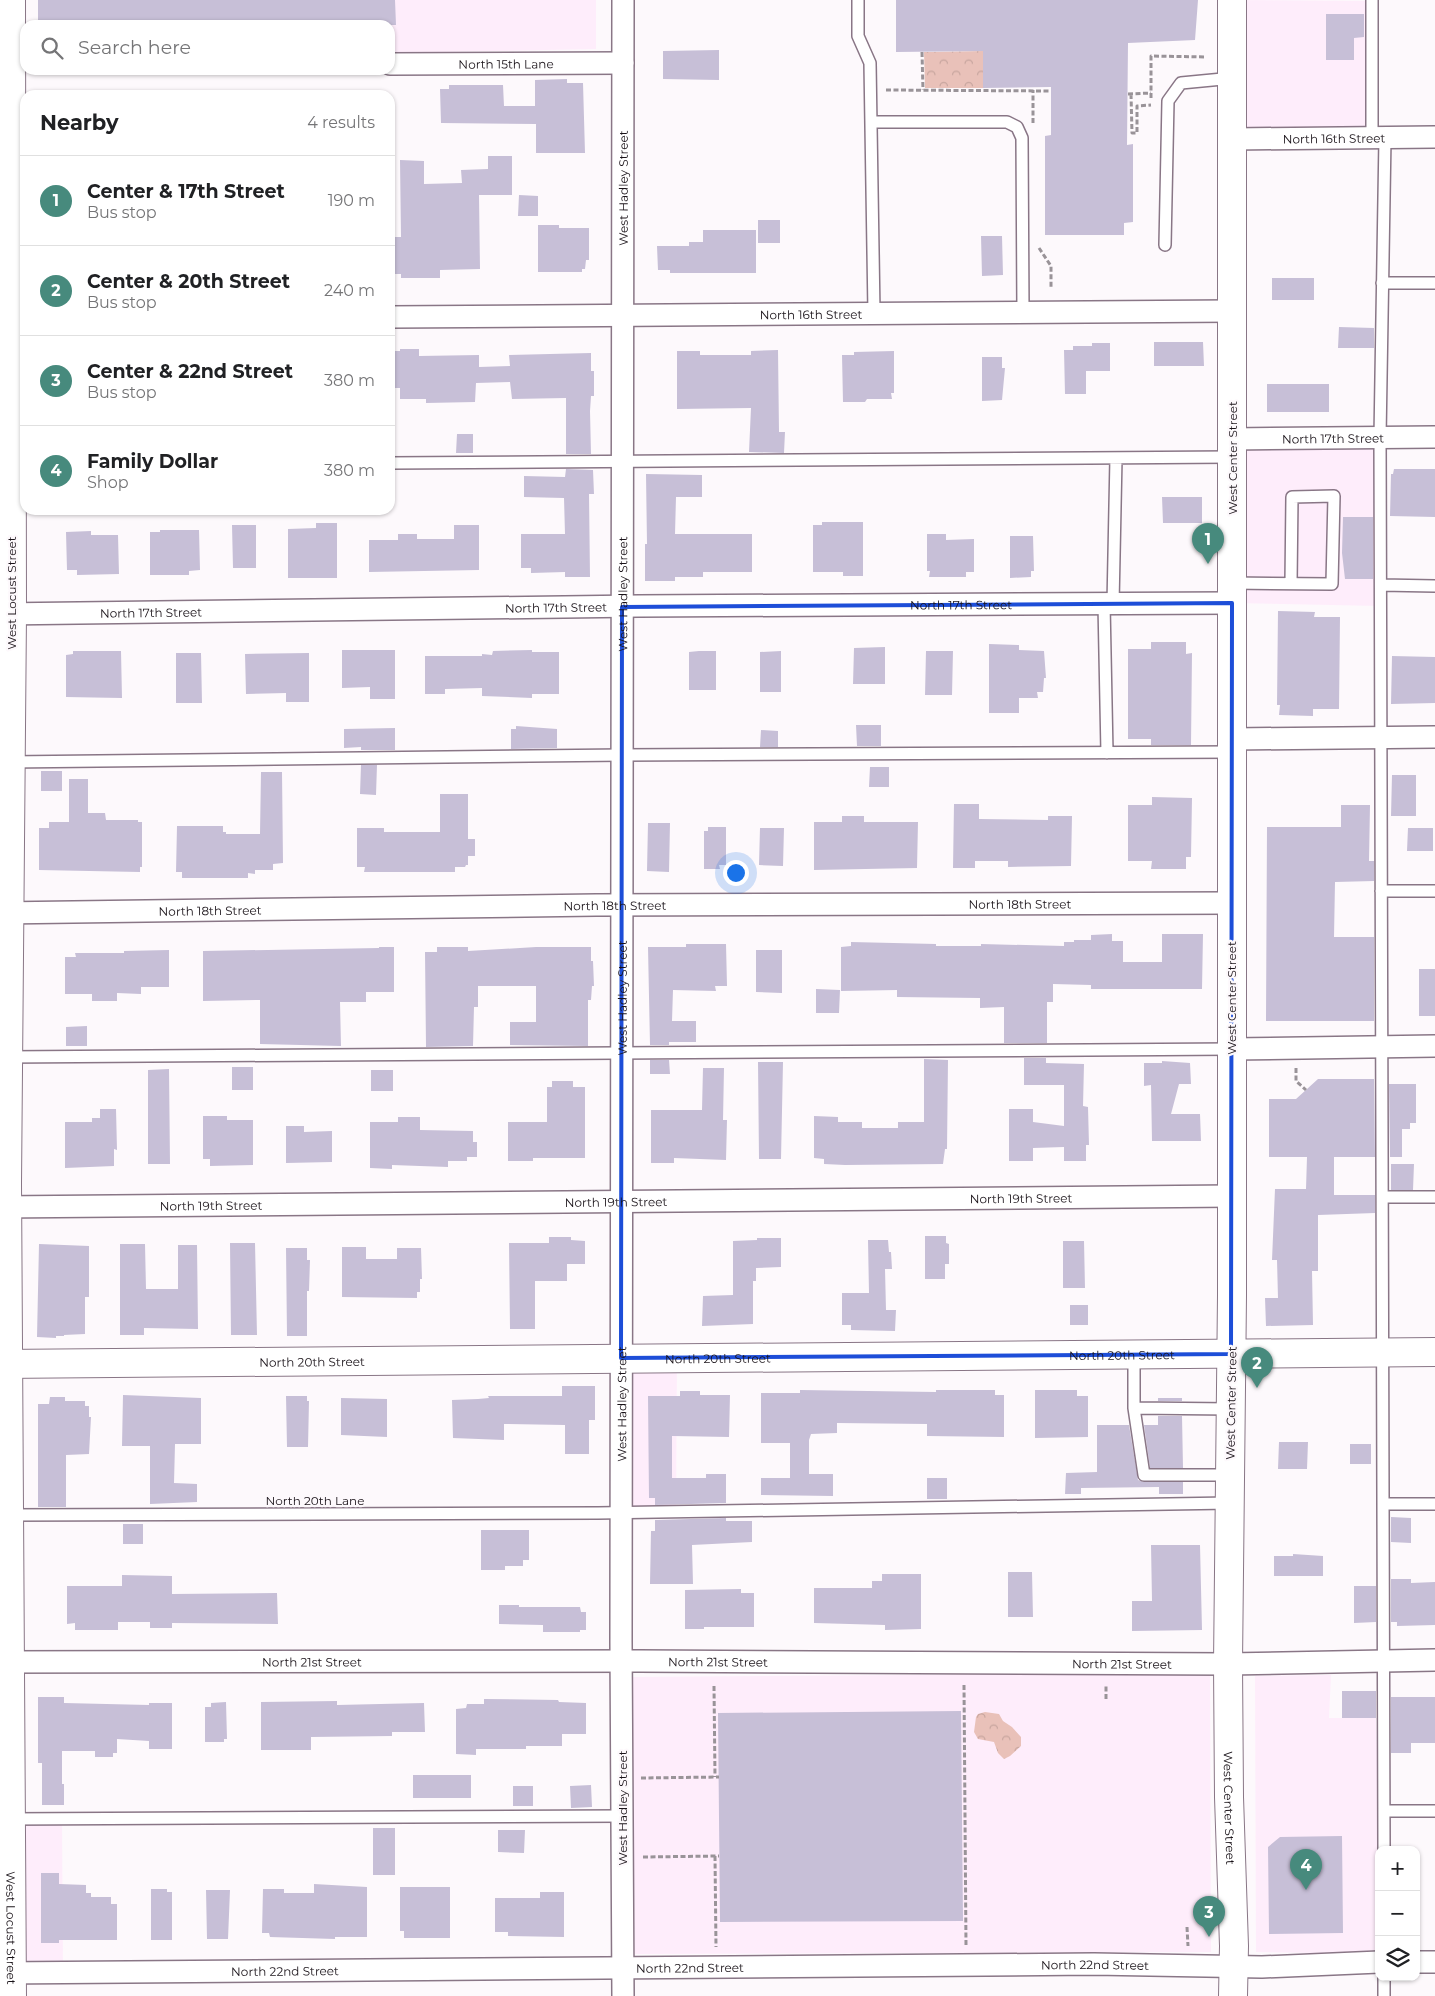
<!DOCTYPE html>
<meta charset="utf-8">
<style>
:root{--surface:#fff;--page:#f2f2f2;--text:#202124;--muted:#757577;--line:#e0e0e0;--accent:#478a7d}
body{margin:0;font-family:Montserrat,sans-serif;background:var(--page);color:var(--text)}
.controls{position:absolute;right:15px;bottom:15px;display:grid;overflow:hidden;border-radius:10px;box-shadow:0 1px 4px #0004}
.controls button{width:45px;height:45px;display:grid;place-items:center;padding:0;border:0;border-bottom:1px solid var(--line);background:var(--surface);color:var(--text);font:25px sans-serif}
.you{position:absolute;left:735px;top:872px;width:18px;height:18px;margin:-12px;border:4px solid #fff;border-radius:50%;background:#1a73e8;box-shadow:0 0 0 8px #1a73e833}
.badge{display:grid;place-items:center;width:32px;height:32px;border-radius:50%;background:var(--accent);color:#fff;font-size:16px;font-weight:700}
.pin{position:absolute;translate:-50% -41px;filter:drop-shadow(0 1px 2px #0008)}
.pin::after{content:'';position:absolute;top:26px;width:18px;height:15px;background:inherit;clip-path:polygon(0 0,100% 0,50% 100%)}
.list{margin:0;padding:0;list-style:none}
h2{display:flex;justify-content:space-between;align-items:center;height:65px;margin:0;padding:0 20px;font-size:21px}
h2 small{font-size:16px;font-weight:400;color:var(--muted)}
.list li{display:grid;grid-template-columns:32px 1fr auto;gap:15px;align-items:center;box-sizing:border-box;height:90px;padding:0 20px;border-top:1px solid var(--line)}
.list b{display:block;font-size:19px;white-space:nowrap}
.list p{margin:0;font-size:16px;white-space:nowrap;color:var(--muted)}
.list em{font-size:16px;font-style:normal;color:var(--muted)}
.icon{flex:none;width:28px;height:28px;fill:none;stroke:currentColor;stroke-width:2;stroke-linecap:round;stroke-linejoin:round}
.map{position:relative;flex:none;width:1435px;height:1996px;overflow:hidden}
.search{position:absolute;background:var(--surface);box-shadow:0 1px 4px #0004;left:20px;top:20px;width:375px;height:55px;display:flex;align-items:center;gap:12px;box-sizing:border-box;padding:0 18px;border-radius:15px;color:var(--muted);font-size:19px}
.panel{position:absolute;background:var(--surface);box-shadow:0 1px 4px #0004;left:20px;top:90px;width:375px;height:425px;border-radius:15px}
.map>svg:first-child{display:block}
.built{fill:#feedfb}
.park{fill:url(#park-crowns)}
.building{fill:#c7bfd7}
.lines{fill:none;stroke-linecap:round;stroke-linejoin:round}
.lane-casing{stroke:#897686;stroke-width:14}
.street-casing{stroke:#897686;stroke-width:24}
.secondary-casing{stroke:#897686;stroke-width:30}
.path{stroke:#999398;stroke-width:3;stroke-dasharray:5 2.5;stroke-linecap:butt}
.lane{stroke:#fff;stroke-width:11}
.street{stroke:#fff;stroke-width:21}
.secondary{stroke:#fff;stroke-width:28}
.marked{fill:none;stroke:#1d4ed8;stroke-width:4;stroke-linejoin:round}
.labels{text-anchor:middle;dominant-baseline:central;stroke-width:4.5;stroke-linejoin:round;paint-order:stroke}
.street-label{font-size:12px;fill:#191218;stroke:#fdf9fc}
</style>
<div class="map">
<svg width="1435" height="1996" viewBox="0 0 1435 1996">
<defs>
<pattern id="park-crowns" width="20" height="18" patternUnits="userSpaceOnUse" patternTransform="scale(1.25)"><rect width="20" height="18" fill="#e9c1b9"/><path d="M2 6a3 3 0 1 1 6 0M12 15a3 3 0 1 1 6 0" fill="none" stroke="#c7a59e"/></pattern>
</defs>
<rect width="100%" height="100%" fill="#fdf9fc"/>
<!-- built -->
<path class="built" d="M38 0H596V49L390 53V25H38Z
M1232 0 1372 1V138L1233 139Z
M1380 437 1381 606 1232 603 1231 439Z
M677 1357 676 1512 621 1513V1358Z
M1210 1673 1211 1952 635 1954 632 1677Z
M1331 1675 1329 1718H1376L1379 1820 1375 1954 1256 1952 1255 1676Z
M62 1818 63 1973H12L11 1819Z"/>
<!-- park -->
<path class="park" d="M983 51V88H925L924 52Z
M985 1712 999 1714 1003 1721 1012 1727 1021 1737V1746L1010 1756 1004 1759 998 1753 994 1742 978 1739 974 1732 976 1717 978 1714Z"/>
<!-- building -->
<path class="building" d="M38 0H395L396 25H38Z
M896 0H1198L1195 40 1128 43 1127 145 1133 144V222L1124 223V235H1045V136L1051 135V87L983 88V51L896 52Z
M1326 14H1364V37L1354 38V60H1326Z
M719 50V80L663 79V51Z
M567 79V83H583L585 153H536V124L441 123 440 89H449V85H503L504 106H535V80Z
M488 156H512V195H479L480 269 440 270V278H401V274H390V237H401L400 160 424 161V184L462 183 461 170 488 169Z
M519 195 538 196V216H518Z
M758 220H780V243H758Z
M538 225H559V228H589V260H586L585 269H582V272H538Z
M703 230H756V273H670V270H658L657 246H689V242H703Z
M981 236H1002L1003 275 982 276Z
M1272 278H1314V300H1272Z
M1339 327 1374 328V348H1338Z
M1154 342H1203L1204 366H1154Z
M1092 343H1110V371H1086V394H1065L1064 350H1073V346H1092Z
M400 349H419V356L479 355V367L510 366 509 355 591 353V371H594V396H591L590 411 591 454H566V398L512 399 510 382 476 383 475 402 426 403V399H400V388H390V351H400Z
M778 350 779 432H785L784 453 749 452 751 408 677 409V351H700V355H751V351Z
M894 351V393H891L892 399H867L865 402H843L842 355H854V352Z
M982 357H1002V368H1005L1002 400 982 401Z
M1267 384H1329V412H1267Z
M457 434H473V453H456Z
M566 469 593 470 594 494H589L590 577H565V572L531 573V568H521V534H565L564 498 524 497V476L565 477Z
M1394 469H1435V517L1390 516 1391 474H1393Z
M646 474 702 475V497H676L675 534H752V572H703V577H675V581H645V544H647Z
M1162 497H1202V523H1163Z
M1343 517H1373V579H1345L1342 553Z
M822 522H863V576H843V572H813V525H822Z
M316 523H337V578H288V529L316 528Z
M232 525H256V568H233Z
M454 525H479V570L369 572V540H398V534H417V539H454Z
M160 530H199L200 570 189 571V575H150V532H160Z
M91 531V535H118L119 574 77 575V570H67L66 532Z
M927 534H946V540L974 539V572H966V577H929L930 571H927Z
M1010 536H1033L1034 571H1031V577L1010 578Z
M1278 611 1315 612 1314 617H1340L1339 709H1313V716L1279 715 1280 705H1277Z
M1151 642H1186V654L1192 653 1191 745H1151V739H1128V649H1151Z
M989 644 1019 645V650L1044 651 1046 678H1044L1043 692H1037L1038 698H1019V713H989Z
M885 647V684H853L854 648Z
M342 650H395V699H370V687L342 688Z
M532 650V652H559V694H532V698L482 696V688L445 689V694H425V656H482V654L492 655 493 651Z
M73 651H121L122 698 66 697V655L73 654Z
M699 651H716V690H689V652Z
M781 651V692H760V652Z
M926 651H953L952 695H925Z
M176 653H201L202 703H176Z
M309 653V702H286V693L246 694 245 654Z
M1392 656 1435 657V703L1391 704Z
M856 725H881V746H857Z
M516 726 557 729V748L511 749V729H516Z
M395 728V750H361V747L344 748V729Z
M761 730 778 731V747H760Z
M361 765H377L376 795 360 794Z
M870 767H889V787H869Z
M41 771H62V791H41Z
M261 772H282L283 863 273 864V870H255V874L248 873V878H182V872H176L177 826H223V832H226V834H260Z
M1392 775H1416V816H1391Z
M69 779H88V813H105L106 820H138V822H142V867H140V872L39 870V828H49V822H69Z
M440 794H468V839H475V856H468V865H466L465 867H455V872H364L365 867H357V828H384V832H440Z
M1152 797 1192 798 1191 857H1186V869H1151L1152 861H1128V805H1152Z
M954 804H979V819L1048 820V816H1072L1071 866 1008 867V861H975V868H953Z
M1341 805H1370L1369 861H1374V881L1335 882 1334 937H1374V1021H1266L1267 827H1341Z
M842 816H864V822H918L917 868 814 870V822H842Z
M648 823H670L669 872 647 871Z
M708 827H726V865H719L720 869H704V831H708Z
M760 828H784L783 866 759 865Z
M1408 828H1433V851H1407Z
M1112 934V941H1123V962H1162V934H1203L1202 989H1091V985L1053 984V1002H1047V1043H1004V1007L980 1008V998L897 997V990L841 991V947L851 946V942L936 944V946H981V944L1064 946V942H1074V940H1091V935Z
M686 944H726L727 986H715L716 991 673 990 672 1021H696V1042H669V1045H650L648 947H686Z
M379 947H394V992H366V1002H340L341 1046 260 1044V1000L203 1001V951L379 948Z
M437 947H468V951L536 947H591V961H593L594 986H592L591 1000H588V1046L510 1045V1022H536V986H478V1007H474L473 1046 426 1047 425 952H437Z
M169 950V987H141V994L117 993V1001H92V994H65V957H76L75 953H124V951Z
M756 950H782V993L756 992Z
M1419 969H1435V1016H1419Z
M816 989 840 990 839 1013H816Z
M87 1026V1046H66V1027Z
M1024 1058H1046V1063L1084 1064 1083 1106 1088 1107 1089 1145H1086V1161H1064V1147L1033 1148V1161H1009V1109H1033V1122L1064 1126V1085H1024Z
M924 1059 948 1060 947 1149H945L943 1164 845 1165 824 1164V1159L814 1158V1116L838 1117V1122H862V1128H898V1122H924Z
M650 1060H669L670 1074H650Z
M1162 1061 1190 1063 1191 1084H1179L1171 1114H1200L1201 1141H1152L1151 1085 1144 1086V1063H1162Z
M758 1062H783L781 1159H759Z
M232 1067H253V1090H232Z
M703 1068H724L723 1120H727L726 1160 674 1158V1163H651V1110H702Z
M169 1069 170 1164H148V1070Z
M371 1070H393V1091H371Z
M1318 1079H1374L1375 1157H1334V1195H1375V1213L1318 1215V1271H1312L1313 1325 1266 1326 1265 1298H1278L1277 1260H1272L1275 1189H1306L1307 1157H1269V1099H1296Z
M552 1081H573V1087H585V1158H533V1161H508V1122H547V1087H552Z
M1389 1084H1416V1123H1410V1129H1402V1157H1390Z
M100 1109H116L117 1150 114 1149V1166L65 1168V1122H92V1118H100Z
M203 1116H227V1120H253V1165L210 1166V1159H203Z
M398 1117H420V1130L473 1131V1142H477V1157H467V1161H448V1167L392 1165V1169L370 1168V1122H398Z
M286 1126H304V1132L332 1131V1162L286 1163Z
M1391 1164H1414L1413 1190H1391Z
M925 1236H946V1243L949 1244V1264H945V1279H925Z
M549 1237H571V1240L585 1241V1264H567V1281H535V1329H510L509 1243H549Z
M757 1238H781V1267L756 1268V1281H753V1324L702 1326 703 1296 733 1295V1241L757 1240Z
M868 1240H888L889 1252H891L892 1269H885L886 1310H896L895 1331 851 1330V1325H842V1293H869Z
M1063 1241H1084L1085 1288H1063Z
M230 1243H255L257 1335H231Z
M39 1244 89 1246V1297H85V1334L64 1335V1336H56V1338L37 1337Z
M120 1244H145L146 1289H178V1245H197L198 1329 144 1328V1335H120Z
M342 1247H366V1259H397V1248H421L422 1279H420V1292H417V1298L342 1297Z
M286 1248H307V1260H310L309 1291H307V1336H287Z
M1070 1305H1088V1325H1070Z
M562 1386H595V1420H589V1454H565V1425L504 1424V1440L453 1438 452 1400 478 1399 489 1398 488 1396H562Z
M800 1390 936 1392V1390H995V1395H1004V1437L927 1436V1424L837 1423V1433L811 1434 809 1440V1474H833V1496L761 1495V1478H790V1443H761V1393H800Z
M1035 1390H1077V1396H1088V1437L1035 1438Z
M680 1391H700V1395H730L729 1437 672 1436V1478H706V1474H726V1503L655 1505V1498H649L648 1396H680Z
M123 1395 201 1398V1444H175L174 1483 197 1484V1502L150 1504V1446H122Z
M286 1396H307V1401H309L308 1447H287Z
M50 1397H65V1401H85V1406H89V1417H91L89 1454 66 1455V1507H38V1404H49Z
M341 1398 387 1399V1437L341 1435Z
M1158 1398H1182V1401H1158Z
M1158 1416H1182L1183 1468H1150L1144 1425H1158Z
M1097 1425H1129L1138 1480 1144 1482H1183V1494H1159V1487L1081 1488V1494H1065L1066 1473 1097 1472Z
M1279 1442H1308L1307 1469H1278Z
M1350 1444H1371V1464H1350Z
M927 1478H947V1499H927Z
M1391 1517 1411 1518V1543L1391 1542Z
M726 1518V1521H752V1542L692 1545 693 1584H650L651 1531H655V1520Z
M123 1524H143V1544H123Z
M481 1530H529V1560H523V1566H505V1570H481Z
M1151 1545H1200L1202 1630 1132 1631V1601H1152Z
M1293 1554 1323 1556V1576H1274V1556H1293Z
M1008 1572H1032L1033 1617H1008Z
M882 1574H921V1629L885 1630V1625L814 1623V1588H872V1581H882Z
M122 1575 172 1576V1594L277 1593 278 1624 172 1623V1628H150V1622H118V1630H75V1623L67 1624V1586H122Z
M1391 1579H1411V1583L1435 1582V1625L1397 1626V1622H1391Z
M1354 1586H1376V1622L1354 1623Z
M741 1589V1593H754V1627H704V1629H685V1590Z
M499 1605H519V1607H580L581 1612H586V1630H580V1632H543V1625L499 1624Z
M1342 1691H1376V1718H1342Z
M38 1697H64V1703L149 1705V1703H172V1749H149V1741L117 1739V1753H113V1757H95V1751H62V1784H64V1805H42V1763H38Z
M1391 1697H1435V1743H1411V1753H1391Z
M484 1699 558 1700 559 1702 586 1703V1734H562V1746H526V1749H476V1755L456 1754V1709L466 1708 467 1704H484Z
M337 1701V1705L424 1703 425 1732H392V1736L311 1737V1750H261V1702Z
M226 1702 227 1739H224V1742H205V1707H211V1703Z
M961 1711 963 1921 720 1922 718 1713Z
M413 1775H471V1798H413Z
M591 1785 592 1807 571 1808 570 1786Z
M513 1786H533V1806H513Z
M373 1828H395V1875H373Z
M498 1830H525L524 1853 498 1852Z
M1342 1836 1343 1933 1269 1934 1268 1847 1280 1837Z
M41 1873H59V1884L86 1885V1893H91V1897H111V1904H117V1940H59V1943H41Z
M314 1884 367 1887V1937H335V1939L270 1937 269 1933H262L263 1889H284V1893H314Z
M400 1887H450V1938H404V1931H400Z
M151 1889H167V1892H172V1940H151Z
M206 1890H230L228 1939H207Z
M540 1892H564V1937L508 1936V1932H495V1898H540Z"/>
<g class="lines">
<!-- lane casing -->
<g class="lane-casing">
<path id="lane" d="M858 0V36L870 63 874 313
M1372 0V138
M871 122H1007L1017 127 1022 138 1023 312
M1165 245 1168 101 1181 83 1233 78
M1382 283H1435
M390 463 1231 457
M1232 583 1332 584 1334 496 1292 497 1291 583
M1381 585 1435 586
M1104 604 1107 753
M1113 604 1116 458
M9 762 623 755 1233 752
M1381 891H1435
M7 1057 1232 1049
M1383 1197H1435
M1134 1354V1408L1144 1475H1230
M1134 1408 1231 1409
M1383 1504H1435
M9 1515 598 1513 1230 1503
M1384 1811H1435
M9 1819 622 1816
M1384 1850 1380 437 1385 138
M1384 1996V1977"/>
</g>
<!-- street casing -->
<g class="street-casing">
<g id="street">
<path id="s1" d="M390 64 623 63"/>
<path id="s2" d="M1233 139 1435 137"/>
<path id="s3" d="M390 317 1232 311"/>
<path id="s4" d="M1231 439 1435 437"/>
<path id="s5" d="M0 614 639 606 1232 603"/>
<path d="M1233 739 1435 737"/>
<path id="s6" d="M0 913 596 905 1231 903"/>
<path d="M1232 1049 1435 1046"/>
<path id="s7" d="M0 1207 1232 1196"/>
<path id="s8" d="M0 1662 639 1661 1228 1664 1435 1660"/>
<path d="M1416 1962H1435"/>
<path id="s9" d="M0 1973 1094 1964 1262 1967 1379 1962"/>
<path id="s10" d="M623 1996 621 1642 623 0"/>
</g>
</g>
<!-- secondary casing -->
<g class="secondary-casing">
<g id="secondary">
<path id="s11" d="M11 0 12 614 7 1183 12 1996"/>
<path id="s12" d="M1232 0V1295L1228 1664 1229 1797 1234 1946 1233 1996"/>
<path id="s13" d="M0 1364 1435 1352"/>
</g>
</g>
<!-- path -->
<path class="path" d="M922 52 923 90
M886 90 1051 91
M1128 94 1151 93
M1131 94 1132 133H1137V106L1151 105
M1151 98V56L1206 57
M1033 123V90
M1039 248 1051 266V289
M1296 1068V1081L1306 1090
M964 1685 966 1946
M714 1686 715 1777
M1106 1699V1684
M641 1778 719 1777
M715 1856 716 1947
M643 1857 719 1856
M1187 1927 1188 1946"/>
<!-- lane -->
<use href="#lane" class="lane"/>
<!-- street -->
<use href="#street" class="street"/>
<!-- secondary -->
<use href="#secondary" class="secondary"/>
</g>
<!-- marked area -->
<path class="marked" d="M1232 603 1231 1354 621 1358 622 607Z"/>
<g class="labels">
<!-- street labels -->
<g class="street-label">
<text stroke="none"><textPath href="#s1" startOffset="116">North 15th Lane</textPath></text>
<text stroke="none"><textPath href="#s2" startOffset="101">North 16th Street</textPath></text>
<text stroke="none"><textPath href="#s10" startOffset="1808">West Hadley Street</textPath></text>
<text stroke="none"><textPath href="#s3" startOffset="421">North 16th Street</textPath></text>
<text stroke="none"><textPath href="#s4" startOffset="102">North 17th Street</textPath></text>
<text transform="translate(1232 458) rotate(-90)">West Center Street</text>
<text transform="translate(11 593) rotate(-90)">West Locust Street</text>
<text stroke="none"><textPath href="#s10" startOffset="1402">West Hadley Street</textPath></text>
<text stroke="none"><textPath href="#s5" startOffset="961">North 17th Street</textPath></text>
<text stroke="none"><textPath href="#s5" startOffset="556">North 17th Street</textPath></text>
<text stroke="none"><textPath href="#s5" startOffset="151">North 17th Street</textPath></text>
<text stroke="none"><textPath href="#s6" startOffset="1020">North 18th Street</textPath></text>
<text stroke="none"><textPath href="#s6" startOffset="615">North 18th Street</textPath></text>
<text stroke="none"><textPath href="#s6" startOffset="210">North 18th Street</textPath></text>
<text stroke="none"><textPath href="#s10" startOffset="998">West Hadley Street</textPath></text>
<text transform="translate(1231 998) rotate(-90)">West Center Street</text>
<text stroke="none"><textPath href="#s7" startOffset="1021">North 19th Street</textPath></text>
<text stroke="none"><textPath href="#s7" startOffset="616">North 19th Street</textPath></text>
<text stroke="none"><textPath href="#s7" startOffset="211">North 19th Street</textPath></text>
<text stroke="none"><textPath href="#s13" startOffset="1122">North 20th Street</textPath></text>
<text stroke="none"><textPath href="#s13" startOffset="718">North 20th Street</textPath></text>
<text stroke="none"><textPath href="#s13" startOffset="312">North 20th Street</textPath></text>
<text stroke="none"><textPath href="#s10" startOffset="592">West Hadley Street</textPath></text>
<text transform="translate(1231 1403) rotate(-89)">West Center Street</text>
<text x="315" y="1500">North 20th Lane</text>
<text stroke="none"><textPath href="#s8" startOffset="312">North 21st Street</textPath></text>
<text stroke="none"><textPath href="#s8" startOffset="718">North 21st Street</textPath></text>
<text stroke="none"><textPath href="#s8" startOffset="1122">North 21st Street</textPath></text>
<text transform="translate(622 1808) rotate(-90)">West Hadley Street</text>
<text stroke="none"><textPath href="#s12" startOffset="1808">West Center Street</textPath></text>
<text stroke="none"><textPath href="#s11" startOffset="1928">West Locust Street</textPath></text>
<text stroke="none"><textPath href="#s9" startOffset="1095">North 22nd Street</textPath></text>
<text stroke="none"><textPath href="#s9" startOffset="690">North 22nd Street</textPath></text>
<text stroke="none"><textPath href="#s9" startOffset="285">North 22nd Street</textPath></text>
</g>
</g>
</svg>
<div class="controls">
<button>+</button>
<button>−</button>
<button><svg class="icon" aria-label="layers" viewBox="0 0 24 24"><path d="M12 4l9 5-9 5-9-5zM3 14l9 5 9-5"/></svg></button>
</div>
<div class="you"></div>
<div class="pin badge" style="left:1208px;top:564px">1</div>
<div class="pin badge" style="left:1257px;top:1388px">2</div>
<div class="pin badge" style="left:1209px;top:1937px">3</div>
<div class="pin badge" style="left:1306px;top:1890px">4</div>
<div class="search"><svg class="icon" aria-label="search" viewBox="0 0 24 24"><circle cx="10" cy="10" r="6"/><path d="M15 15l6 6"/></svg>Search here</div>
<section class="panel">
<h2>Nearby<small>4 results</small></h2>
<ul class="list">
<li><span class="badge">1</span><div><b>Center &amp; 17th Street</b><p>Bus stop</p></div><em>190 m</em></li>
<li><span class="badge">2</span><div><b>Center &amp; 20th Street</b><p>Bus stop</p></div><em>240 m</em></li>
<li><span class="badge">3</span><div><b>Center &amp; 22nd Street</b><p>Bus stop</p></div><em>380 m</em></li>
<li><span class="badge">4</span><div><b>Family Dollar</b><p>Shop</p></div><em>380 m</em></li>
</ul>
</section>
</div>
